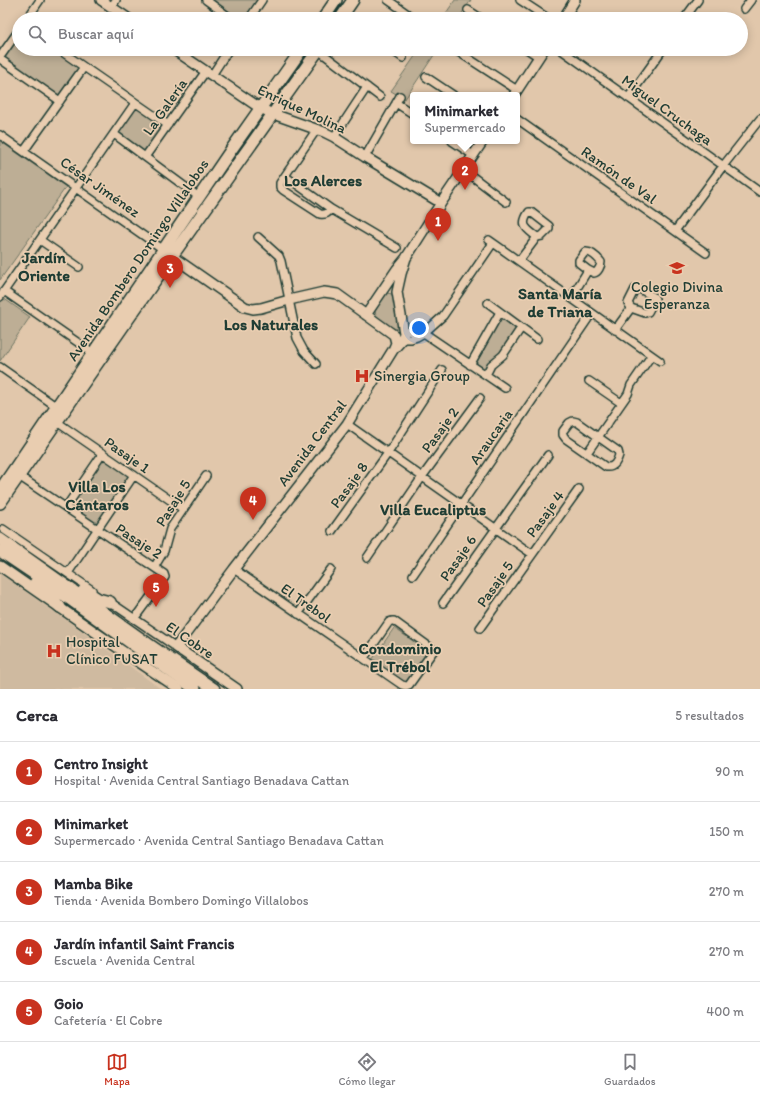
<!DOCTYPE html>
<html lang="es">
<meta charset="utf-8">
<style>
:root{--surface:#fff;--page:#f2f2f3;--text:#2b2b33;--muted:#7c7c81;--line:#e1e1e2;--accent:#c8321e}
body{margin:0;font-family:Itim,sans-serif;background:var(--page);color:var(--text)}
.you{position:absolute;left:419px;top:328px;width:14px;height:14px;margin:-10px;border:3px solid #fff;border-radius:50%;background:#1a73e8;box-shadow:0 0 0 6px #1a73e833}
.badge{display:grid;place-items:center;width:26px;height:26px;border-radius:50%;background:var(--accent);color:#fff;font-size:13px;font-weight:700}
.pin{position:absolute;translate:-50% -33px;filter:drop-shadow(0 1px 2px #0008)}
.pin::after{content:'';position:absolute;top:21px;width:14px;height:12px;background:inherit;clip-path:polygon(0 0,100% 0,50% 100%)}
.popup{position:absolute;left:410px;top:92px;width:110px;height:52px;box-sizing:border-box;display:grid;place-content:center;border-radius:4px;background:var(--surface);filter:drop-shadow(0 1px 3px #0005);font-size:13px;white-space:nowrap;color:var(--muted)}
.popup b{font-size:15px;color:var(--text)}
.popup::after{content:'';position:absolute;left:50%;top:100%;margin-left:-8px;border:8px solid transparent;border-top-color:var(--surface)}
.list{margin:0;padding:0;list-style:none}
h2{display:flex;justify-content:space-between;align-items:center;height:52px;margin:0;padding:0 16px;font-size:17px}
h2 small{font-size:13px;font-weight:400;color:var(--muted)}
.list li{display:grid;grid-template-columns:26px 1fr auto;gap:12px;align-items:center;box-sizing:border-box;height:60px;padding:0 16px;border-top:1px solid var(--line)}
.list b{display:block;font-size:15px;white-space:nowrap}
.list p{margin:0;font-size:13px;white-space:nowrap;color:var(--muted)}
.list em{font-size:13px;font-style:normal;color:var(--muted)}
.icon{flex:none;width:22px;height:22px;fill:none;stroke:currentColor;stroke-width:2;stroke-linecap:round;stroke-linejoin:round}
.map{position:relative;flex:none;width:760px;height:689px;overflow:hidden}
.search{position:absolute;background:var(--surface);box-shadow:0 2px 10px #0003;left:12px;right:12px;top:12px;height:44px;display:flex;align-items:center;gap:10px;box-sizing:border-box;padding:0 14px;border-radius:22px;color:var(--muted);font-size:15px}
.sheet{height:352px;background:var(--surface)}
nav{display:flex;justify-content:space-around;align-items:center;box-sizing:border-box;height:56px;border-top:1px solid var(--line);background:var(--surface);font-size:11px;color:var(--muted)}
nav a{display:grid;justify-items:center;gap:2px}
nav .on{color:var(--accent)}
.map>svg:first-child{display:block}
.built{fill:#cfbaa0}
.green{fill:#bdae95;stroke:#6e7664}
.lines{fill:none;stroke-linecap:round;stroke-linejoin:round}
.street-casing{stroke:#1f3d34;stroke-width:10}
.secondary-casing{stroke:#1f3d34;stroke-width:12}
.primary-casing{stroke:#1f3d34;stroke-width:14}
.street{stroke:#e9cdb0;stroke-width:7}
.secondary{stroke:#e9cdb0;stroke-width:9}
.primary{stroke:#e9cdb0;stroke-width:11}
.labels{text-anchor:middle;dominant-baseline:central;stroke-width:3.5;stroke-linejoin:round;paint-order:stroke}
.street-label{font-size:15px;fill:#1f3d34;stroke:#e9cdb0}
.poi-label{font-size:15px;fill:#1f3d34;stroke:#e9cdb0;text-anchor:start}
.neighbourhood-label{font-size:16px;font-weight:bold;fill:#1f3d34;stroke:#e9cdb0}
</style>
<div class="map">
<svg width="760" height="689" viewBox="0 0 760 689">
<rect width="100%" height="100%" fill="#e1c7ab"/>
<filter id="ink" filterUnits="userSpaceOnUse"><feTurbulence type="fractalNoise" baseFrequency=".025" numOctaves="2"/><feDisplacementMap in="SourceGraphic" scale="8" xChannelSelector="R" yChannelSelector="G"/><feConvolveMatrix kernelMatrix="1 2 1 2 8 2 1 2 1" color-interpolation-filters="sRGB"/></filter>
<g filter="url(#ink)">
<!-- built -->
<path class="built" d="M0 574 66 620 161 689H0Z"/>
<!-- green -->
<path class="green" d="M210 0H260L246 19H237Z
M455 0H471L458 19H442Z
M19 37V49H54L80 67 58 96 4 58Z
M420 49H438L405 99 391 91Z
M136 106 165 126 145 154 117 133Z
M0 141 66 187 0 280Z
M387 293 392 294C396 301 401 322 396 329 387 326 377 321 375 311L384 296Z
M3 298 30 317 0 361V302Z
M502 317 517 329 501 353 491 360 484 370 476 364Z
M102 455 132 476 98 526 68 505Z
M394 628 429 652 407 683 372 660Z"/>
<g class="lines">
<!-- street casing -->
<g class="street-casing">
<path id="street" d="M206 0 232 19
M388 0 415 19
M520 0 549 19
M111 7 116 0
M744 9 751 0
M468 10 482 19
M27 19 40 0
M249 19 262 0
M684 19 698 0
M58 49 168 125
M390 49 403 58
M454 49 517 90
M527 49 539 57
M560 49 760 192
M318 50 380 97
M0 57 19 30
M0 59 60 101
M212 75 229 49
M426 77 453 95
M628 98 663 49
M396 103 413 114
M517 119 706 253
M317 129 280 183V187L283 190 320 214C326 215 328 213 331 209L397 248
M114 134 199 197
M0 135 164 250
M334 137 367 87
M452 141 473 155
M24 151 84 67
M145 157 206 71
M365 157 400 96
M464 170 506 202
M285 176 331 209
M529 212H531L549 226V229L542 236 537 237C527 229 519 226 529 212Z
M675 231 723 166 760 119
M258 237 279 256 281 261 297 338 304 351 316 364
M40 240 79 267
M489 240 660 361
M585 252C591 251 597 257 601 262 601 266 598 272 594 273L588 270 579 263V260Z
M519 261 537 237
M638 288 654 297 655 299 648 312 645 313 631 308 628 303 635 289Z
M4 291 93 353
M0 297 135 103
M571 298 588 270
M488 303 537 339
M404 330 416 333H424
M615 330 631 308
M424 333 505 388
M403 339H411L417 337 424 333 443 316 493 243
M470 365 500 312
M0 367 57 407
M486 375 491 365 503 355 521 328
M589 381 621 403
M573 421 577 422 618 451 619 455C617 462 614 468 606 467L566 439 563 435V431L569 423Z
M57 422 183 509
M347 424 532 554
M587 453 628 394 631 385 651 356
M19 476 164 574 165 577 134 619
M66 507 103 453
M3 529 92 590
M332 531 388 453 442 370
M367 558 422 477 480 398
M155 566 164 551 170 529 206 476
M234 569 402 685 406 686 409 685 434 650 394 621H392L389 622 364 658
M68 573 134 475
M413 575 592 313
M107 600 176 647
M443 603 548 455
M298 614 331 569
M480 628 579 489"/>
</g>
<!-- secondary casing -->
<g class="secondary-casing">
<path id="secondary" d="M101 0 129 19
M563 19 575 0
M173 49 260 108 273 114 324 132 334 137 365 157 441 203
M514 95 544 49
M166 252 245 307 253 309 261 308 289 300 324 292 331 293 337 294 394 335 396 343 393 350
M366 315 397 269 406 258 441 203 483 141
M0 566 121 650 179 689
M237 689 176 647 234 569 347 424 393 350 402 340 404 333 397 292 401 274 406 258"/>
</g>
<!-- primary casing -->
<g class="primary-casing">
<path id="primary" d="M323 19 336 0
M340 19 353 0
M0 490 231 150 302 49
M0 503 172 256 319 49
M0 539 151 646 214 689
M0 551 46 582 195 689
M35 583 46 591 60 607
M84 590 98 599 110 602"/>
</g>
<!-- street -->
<use href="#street" class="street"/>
<!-- secondary -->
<use href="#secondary" class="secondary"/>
<!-- primary -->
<use href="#primary" class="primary"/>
</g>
</g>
<!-- icons -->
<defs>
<g id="school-bare" transform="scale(1.2)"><path d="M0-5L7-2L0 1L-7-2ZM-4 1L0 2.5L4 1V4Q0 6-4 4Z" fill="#c8321e" stroke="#e9cdb0" stroke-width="2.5" paint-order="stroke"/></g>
<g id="hospital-bare" transform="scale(1.2)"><path d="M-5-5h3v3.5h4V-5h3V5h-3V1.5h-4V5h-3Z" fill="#c8321e" stroke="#e9cdb0" stroke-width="2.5" paint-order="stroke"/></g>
</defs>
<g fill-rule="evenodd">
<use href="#school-bare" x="677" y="268"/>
<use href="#hospital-bare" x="362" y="376"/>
<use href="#hospital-bare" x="54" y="651"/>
</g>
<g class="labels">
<!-- street labels -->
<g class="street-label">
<text transform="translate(165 107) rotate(-55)">La Galería</text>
<text transform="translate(302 109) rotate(25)">Enrique Molina</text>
<text transform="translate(667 110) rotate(36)">Miguel Cruchaga</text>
<text transform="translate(619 175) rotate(35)">Ramón de Val</text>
<text transform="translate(100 187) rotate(35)">César Jiménez</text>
<text transform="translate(138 260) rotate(-56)">Avenida Bombero Domingo Villalobos</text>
<text transform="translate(440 430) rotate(-54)">Pasaje 2</text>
<text transform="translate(491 437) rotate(-55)">Araucaria</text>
<text transform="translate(312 443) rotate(-53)">Avenida Central</text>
<text transform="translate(127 455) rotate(35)">Pasaje 1</text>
<text transform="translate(349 485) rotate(-54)">Pasaje 8</text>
<text transform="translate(173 503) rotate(-58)">Pasaje 5</text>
<text transform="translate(545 514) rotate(-54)">Pasaje 4</text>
<text transform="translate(139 541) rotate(33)">Pasaje 2</text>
<text transform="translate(458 558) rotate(-55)">Pasaje 6</text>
<text transform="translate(495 584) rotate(-55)">Pasaje 5</text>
<text transform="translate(306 603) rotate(35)">El Trebol</text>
<text transform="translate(190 640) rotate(34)">El Cobre</text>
</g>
<!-- poi labels -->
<g class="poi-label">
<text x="677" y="287" text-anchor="middle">Colegio Divina<tspan x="677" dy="17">Esperanza</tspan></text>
<text x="374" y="376">Sinergia Group</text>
<text x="66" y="642">Hospital<tspan x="66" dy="17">Clínico FUSAT</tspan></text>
</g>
<!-- neighbourhood labels -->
<g class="neighbourhood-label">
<text x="323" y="180">Los Alerces</text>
<text x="44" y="257">Jardín<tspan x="44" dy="18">Oriente</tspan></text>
<text x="560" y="293">Santa María<tspan x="560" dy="18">de Triana</tspan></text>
<text x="271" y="324">Los Naturales</text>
<text x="97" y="486">Villa Los<tspan x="97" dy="18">Cántaros</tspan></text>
<text x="433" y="509">Villa Eucaliptus</text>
<text x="400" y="648">Condominio<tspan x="400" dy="18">El Trébol</tspan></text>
</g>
</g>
</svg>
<div class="you"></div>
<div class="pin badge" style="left:438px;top:241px">1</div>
<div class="pin badge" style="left:465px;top:190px">2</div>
<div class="popup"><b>Minimarket</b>Supermercado</div>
<div class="pin badge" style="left:170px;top:288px">3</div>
<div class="pin badge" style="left:253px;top:520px">4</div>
<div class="pin badge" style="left:156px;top:607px">5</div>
<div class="search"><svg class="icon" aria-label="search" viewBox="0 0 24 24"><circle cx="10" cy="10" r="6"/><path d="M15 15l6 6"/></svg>Buscar aquí</div>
</div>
<section class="sheet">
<h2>Cerca<small>5 resultados</small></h2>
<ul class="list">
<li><span class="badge">1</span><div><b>Centro Insight</b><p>Hospital · Avenida Central Santiago Benadava Cattan</p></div><em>90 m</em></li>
<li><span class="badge">2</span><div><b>Minimarket</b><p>Supermercado · Avenida Central Santiago Benadava Cattan</p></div><em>150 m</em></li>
<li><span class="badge">3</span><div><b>Mamba Bike</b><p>Tienda · Avenida Bombero Domingo Villalobos</p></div><em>270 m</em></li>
<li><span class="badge">4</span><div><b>Jardín infantil Saint Francis</b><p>Escuela · Avenida Central</p></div><em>270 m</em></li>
<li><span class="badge">5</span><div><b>Goio</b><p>Cafetería · El Cobre</p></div><em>400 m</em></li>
</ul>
</section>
<nav>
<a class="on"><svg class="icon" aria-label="map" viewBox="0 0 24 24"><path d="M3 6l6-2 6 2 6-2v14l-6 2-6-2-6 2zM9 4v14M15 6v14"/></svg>Mapa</a>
<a><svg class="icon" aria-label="directions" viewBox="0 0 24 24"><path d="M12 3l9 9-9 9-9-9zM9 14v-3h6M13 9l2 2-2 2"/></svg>Cómo llegar</a>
<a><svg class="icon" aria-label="saved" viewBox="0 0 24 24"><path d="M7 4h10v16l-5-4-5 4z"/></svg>Guardados</a>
</nav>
